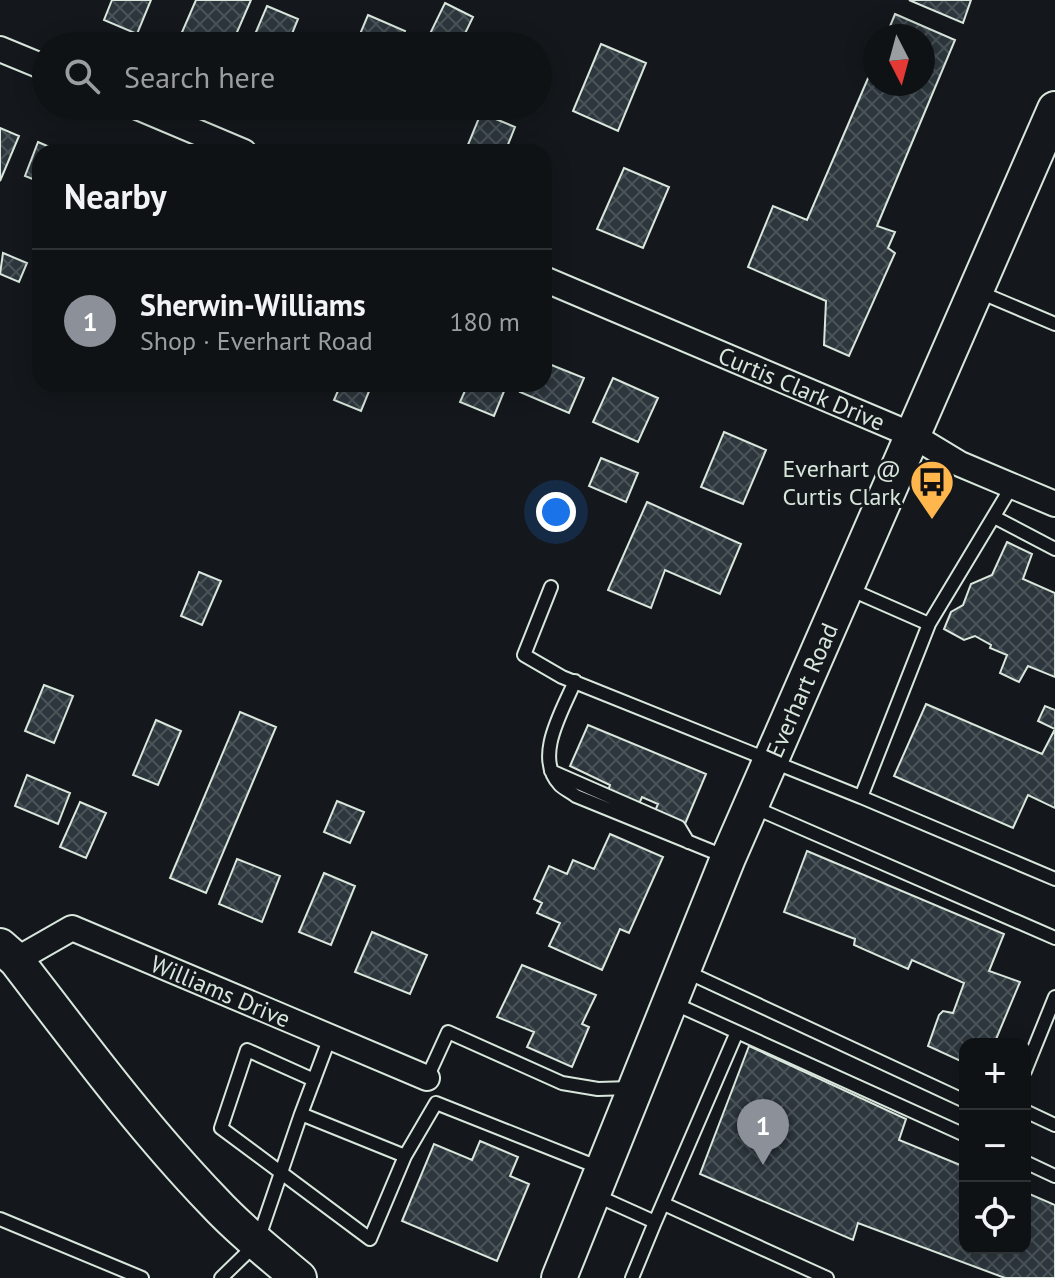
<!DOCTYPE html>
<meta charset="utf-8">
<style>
:root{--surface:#0f1215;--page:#181b1e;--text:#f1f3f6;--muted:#9b9ea0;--line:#2f3234;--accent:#8c9099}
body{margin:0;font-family:"PT Sans",sans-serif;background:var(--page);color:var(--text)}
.controls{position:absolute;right:24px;bottom:24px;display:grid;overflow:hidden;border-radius:16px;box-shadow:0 4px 20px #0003}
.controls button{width:72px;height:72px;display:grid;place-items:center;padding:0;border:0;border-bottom:2px solid var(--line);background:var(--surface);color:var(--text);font:40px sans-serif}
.compass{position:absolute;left:863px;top:24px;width:72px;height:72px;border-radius:50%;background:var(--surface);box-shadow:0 4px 20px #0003;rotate:174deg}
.you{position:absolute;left:556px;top:512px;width:28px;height:28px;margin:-20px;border:6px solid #fff;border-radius:50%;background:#1a73e8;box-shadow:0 0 0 12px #1a73e833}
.badge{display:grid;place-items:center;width:52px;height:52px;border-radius:50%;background:var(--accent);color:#fff;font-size:26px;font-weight:700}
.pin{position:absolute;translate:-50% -66px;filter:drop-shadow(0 2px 4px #0008)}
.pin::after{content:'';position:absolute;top:42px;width:28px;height:24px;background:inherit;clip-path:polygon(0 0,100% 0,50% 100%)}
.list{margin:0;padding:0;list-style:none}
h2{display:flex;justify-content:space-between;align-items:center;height:104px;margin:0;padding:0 32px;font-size:34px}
h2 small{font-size:26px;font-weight:400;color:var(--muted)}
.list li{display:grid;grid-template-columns:52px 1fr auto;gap:24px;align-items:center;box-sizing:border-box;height:144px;padding:0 32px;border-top:2px solid var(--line)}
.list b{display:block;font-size:30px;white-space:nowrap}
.list p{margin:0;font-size:26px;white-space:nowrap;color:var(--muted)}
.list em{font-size:26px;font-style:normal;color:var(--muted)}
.icon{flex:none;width:44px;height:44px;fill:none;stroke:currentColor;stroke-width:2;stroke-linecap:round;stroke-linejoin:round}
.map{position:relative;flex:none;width:1055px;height:1278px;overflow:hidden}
.search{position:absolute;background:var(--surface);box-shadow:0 4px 20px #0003;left:32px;top:32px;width:520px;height:88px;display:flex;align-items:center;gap:20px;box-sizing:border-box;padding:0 28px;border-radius:44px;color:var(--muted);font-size:30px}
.panel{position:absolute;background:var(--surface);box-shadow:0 4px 20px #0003;left:32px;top:144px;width:520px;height:248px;border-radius:24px}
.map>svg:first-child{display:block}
.building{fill:url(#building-cross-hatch);stroke:#d8e6dc;stroke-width:2}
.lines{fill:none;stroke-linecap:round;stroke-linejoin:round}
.lane-casing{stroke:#d8e6dc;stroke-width:16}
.street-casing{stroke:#d8e6dc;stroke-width:28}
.secondary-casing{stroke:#d8e6dc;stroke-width:38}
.lane{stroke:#14181c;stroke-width:12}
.street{stroke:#14181c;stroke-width:24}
.secondary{stroke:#14181c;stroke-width:34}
.labels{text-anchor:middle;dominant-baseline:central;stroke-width:6;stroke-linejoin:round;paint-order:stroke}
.street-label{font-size:24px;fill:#d8e6dc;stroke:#14181c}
.poi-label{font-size:24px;fill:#d8e6dc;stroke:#14181c;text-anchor:end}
</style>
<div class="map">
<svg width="1055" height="1278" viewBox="0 0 1055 1278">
<defs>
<pattern id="building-cross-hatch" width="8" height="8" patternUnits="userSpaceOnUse" patternTransform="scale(2)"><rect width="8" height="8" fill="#2c363c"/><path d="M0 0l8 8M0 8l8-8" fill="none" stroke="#4a5358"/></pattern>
</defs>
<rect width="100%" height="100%" fill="#14181c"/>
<!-- building -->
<path class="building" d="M112 0H151L137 34 104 20Z
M196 0H251L231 46H176Z
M909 0H971L963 23Z
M445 3 473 17 459 46H424Z
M267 6 298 19 287 46H250Z
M895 14 955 40 877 226 895 232 888 248 895 253 849 356 824 345 826 301 748 267 773 206 807 220 875 62V84H923V36H886Z
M368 15 405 31 398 46H355Z
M601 44 646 63 618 131 573 111Z
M481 113 515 127 505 152H465Z
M0 128 19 136 0 181Z
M38 142 61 152H40V182L25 176Z
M624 168 669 187 643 248 597 229Z
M3 253 27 263 19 282 0 274Z
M544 362 584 378 569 413 520 392 524 384H544Z
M613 378 658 398 638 442 593 422Z
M341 384H372L361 411 334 400Z
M468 384H507L494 416 460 402Z
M724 432 766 450 743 504 701 487Z
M601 458 638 473 626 502 589 486Z
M647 502 741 544 720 594 665 570 651 608 608 590Z
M1007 542 1032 554 1023 579 1055 593V677L1028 666 1019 682 1000 673 1007 655 990 648 991 645 975 636 964 640 944 629 951 612 963 605 971 584 992 575Z
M199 572 221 581 202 625 181 616Z
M44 685 73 696 54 743 25 731Z
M926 704 1042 754 1055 729 1038 721 1045 706 1055 710V808L1028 795 1013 828 894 776Z
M240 712 276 727 206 893 170 878Z
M156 720 181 731 158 785 133 775Z
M588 725 706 774 685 824 655 811 658 804 642 797 639 804 608 791 610 785 570 766Z
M27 775 70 793 58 824 15 806Z
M337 801 364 812 350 843 324 832Z
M80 802 106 813 86 858 60 847Z
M610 834 663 857 629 933 620 929 602 970 549 946 560 923 537 913 542 903 534 899 549 866 567 874 573 860 594 869Z
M807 851 1004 934 989 971 1020 982 994 1044H965V1063L928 1046 939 1015 943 1011 953 1013 964 983 912 960 908 969 854 945 855 939 784 912Z
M237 859 280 876 262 922 219 904Z
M324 873 355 886 331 945 299 932Z
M372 932 427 955 410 994 355 972Z
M522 965 596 995 582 1024 589 1027 572 1067 527 1047 534 1032 497 1017Z
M749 1046 906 1119 899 1140 965 1167V1248H1025V1192L1055 1205V1278H1005L858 1223 853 1240 700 1174Z
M480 1141 518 1157 510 1176 529 1184 497 1261 402 1221 434 1144 472 1160Z"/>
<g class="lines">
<!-- lane casing -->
<g class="lane-casing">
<path id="lane" d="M977 291 1055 324
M994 517 1055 549
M551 587 524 655 562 677 861 797 929 624 1012 486
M847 588 929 624
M575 681C563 710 533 757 560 785 564 789 571 792 576 796L726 857
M551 771 679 827 688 842
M861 797 1055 879
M753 807 1055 938
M685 971 965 1101
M673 1003 965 1135
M1025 1071 1055 997
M427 1078 448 1032 562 1083 598 1089 631 1088
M314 1080 247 1050 221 1128 370 1239 405 1156
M1025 1111 1055 1125
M301 1114 330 1037
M1025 1162 1055 1176
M595 1195 655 1222 737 1032
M664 1204 827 1278
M0 1219 142 1278
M221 1278 257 1243 301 1114 405 1156 436 1103 600 1168
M632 1278 655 1222"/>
</g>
<!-- street casing -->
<g class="street-casing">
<g id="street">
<path d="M0 49 46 68"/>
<path d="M135 106 244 152"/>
<path id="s1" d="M544 279 912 435 960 464 1055 504"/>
<path id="s2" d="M16 960 72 928 427 1078"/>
</g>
</g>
<!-- secondary casing -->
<g class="secondary-casing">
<g id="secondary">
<path d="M0 946 16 960C79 1042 141 1126 213 1201 239 1229 269 1253 299 1278"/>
<path id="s3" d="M559 1278 728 858 1055 109"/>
</g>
</g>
<!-- lane -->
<use href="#lane" class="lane"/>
<!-- street -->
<use href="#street" class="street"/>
<!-- secondary -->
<use href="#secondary" class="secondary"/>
</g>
<!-- icons -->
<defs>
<g id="bus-pin" transform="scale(2.3)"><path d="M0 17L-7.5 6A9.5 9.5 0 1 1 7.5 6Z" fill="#ffb74d" stroke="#14181c"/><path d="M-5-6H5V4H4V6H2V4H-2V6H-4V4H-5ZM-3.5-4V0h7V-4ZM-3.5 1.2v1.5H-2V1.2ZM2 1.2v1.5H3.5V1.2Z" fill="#111"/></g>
</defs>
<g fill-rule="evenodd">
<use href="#bus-pin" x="932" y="482"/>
</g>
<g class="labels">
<!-- street labels -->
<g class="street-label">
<text stroke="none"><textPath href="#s1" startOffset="280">Curtis Clark Drive</textPath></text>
<text stroke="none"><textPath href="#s3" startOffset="636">Everhart Road</textPath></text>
<text stroke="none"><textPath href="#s2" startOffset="226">Williams Drive</textPath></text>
</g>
<!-- poi labels -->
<g class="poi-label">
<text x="901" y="468">Everhart @<tspan x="901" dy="28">Curtis Clark</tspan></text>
</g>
</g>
</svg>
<div class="controls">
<button>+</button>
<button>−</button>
<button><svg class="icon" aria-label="locate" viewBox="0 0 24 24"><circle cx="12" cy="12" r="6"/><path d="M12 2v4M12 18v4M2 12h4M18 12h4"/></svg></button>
</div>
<svg class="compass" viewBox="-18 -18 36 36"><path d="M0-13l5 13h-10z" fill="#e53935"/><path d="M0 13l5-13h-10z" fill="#9b9ea0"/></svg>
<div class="you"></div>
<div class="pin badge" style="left:763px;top:1165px">1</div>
<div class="search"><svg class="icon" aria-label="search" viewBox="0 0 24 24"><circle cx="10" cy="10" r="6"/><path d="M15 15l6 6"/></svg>Search here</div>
<section class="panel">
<h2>Nearby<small></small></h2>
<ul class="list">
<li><span class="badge">1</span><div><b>Sherwin-Williams</b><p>Shop · Everhart Road</p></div><em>180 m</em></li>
</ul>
</section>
</div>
